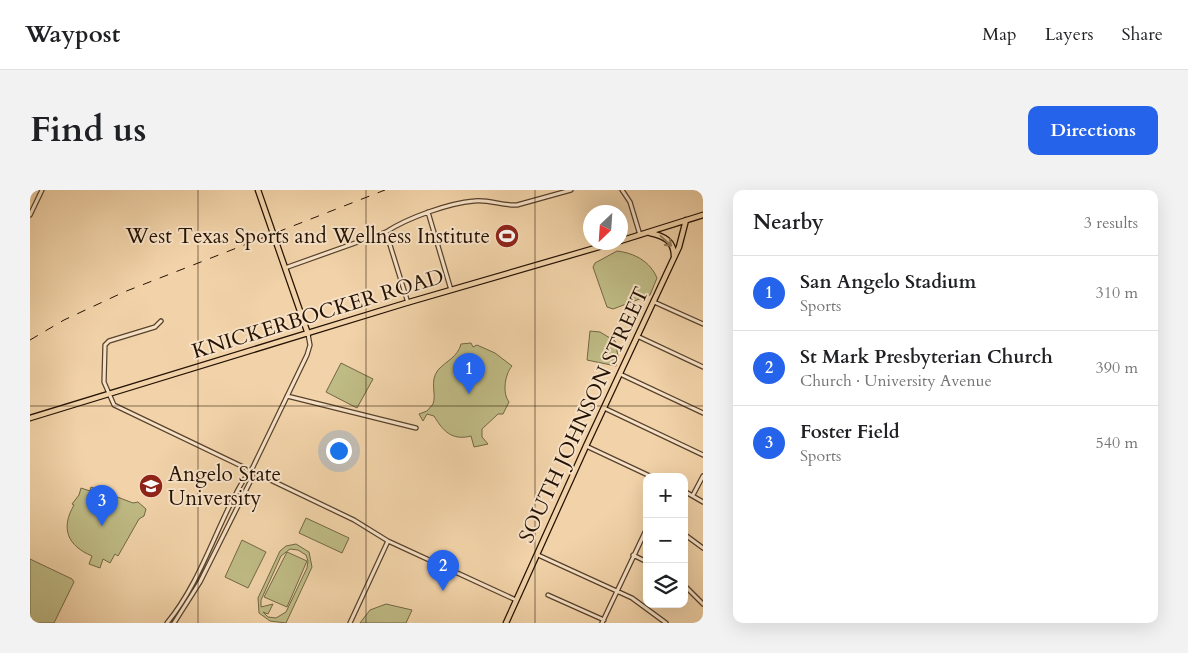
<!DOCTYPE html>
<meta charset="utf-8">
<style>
:root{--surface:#fff;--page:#f2f2f2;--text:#202124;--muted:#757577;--line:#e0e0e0;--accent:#2563eb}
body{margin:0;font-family:Cardo,serif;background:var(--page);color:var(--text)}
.controls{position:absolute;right:15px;bottom:15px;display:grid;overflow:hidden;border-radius:10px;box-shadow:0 5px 20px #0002}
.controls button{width:45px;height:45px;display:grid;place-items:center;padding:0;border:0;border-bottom:1px solid var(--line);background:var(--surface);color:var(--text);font:25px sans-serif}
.compass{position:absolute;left:553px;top:15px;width:45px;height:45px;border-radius:50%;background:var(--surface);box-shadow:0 5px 20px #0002;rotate:205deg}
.you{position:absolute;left:308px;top:260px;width:18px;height:18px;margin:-12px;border:4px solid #fff;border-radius:50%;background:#1a73e8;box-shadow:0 0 0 8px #1a73e833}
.badge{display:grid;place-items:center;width:32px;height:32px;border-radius:50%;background:var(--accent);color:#fff;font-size:16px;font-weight:700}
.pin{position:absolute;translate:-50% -41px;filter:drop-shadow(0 1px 2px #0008)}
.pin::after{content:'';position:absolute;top:26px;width:18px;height:15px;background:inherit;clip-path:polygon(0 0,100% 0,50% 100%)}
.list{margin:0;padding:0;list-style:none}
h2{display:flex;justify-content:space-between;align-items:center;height:65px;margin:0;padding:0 20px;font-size:21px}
h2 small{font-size:16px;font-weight:400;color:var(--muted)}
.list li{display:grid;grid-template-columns:32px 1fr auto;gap:15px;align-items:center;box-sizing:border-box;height:75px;padding:0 20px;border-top:1px solid var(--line)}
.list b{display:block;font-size:19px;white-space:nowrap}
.list p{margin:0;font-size:16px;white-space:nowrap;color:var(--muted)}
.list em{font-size:16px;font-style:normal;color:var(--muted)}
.icon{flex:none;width:28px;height:28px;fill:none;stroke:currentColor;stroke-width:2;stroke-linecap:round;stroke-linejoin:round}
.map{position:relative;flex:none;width:673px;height:433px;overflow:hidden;border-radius:10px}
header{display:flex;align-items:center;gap:30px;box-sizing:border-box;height:70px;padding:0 25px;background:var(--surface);border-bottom:1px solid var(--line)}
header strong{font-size:24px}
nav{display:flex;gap:28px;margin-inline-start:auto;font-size:18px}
.intro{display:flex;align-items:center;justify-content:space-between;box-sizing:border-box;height:120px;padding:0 30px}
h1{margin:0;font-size:35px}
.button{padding:12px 22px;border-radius:10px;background:var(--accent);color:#fff;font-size:18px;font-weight:700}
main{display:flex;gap:30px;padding:0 30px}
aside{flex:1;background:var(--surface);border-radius:10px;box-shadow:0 5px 20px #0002}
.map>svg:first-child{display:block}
.green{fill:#bfbb85;stroke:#726644;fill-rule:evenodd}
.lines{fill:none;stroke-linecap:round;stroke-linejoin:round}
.minor-casing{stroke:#58422c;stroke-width:5.5}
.major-casing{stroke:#241203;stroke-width:7}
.minor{stroke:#f7e2c7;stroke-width:3}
.major{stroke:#f2d3a9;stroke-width:4.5}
.rail{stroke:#241203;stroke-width:1;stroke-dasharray:9 9;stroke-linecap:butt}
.oneway{stroke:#957c5e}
.grid{fill:none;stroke:#241203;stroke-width:1;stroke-opacity:0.55}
.labels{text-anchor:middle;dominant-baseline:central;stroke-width:4;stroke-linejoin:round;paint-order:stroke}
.poi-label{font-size:21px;fill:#241203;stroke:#f7e2c7;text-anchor:end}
.street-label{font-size:21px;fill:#241203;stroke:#f7e2c7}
</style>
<header>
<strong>Waypost</strong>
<nav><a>Map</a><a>Layers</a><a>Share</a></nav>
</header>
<div class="intro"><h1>Find us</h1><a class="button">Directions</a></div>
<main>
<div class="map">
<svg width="673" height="433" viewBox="0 0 673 433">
<rect width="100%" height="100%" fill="#f2d3a9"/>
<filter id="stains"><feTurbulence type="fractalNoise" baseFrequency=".004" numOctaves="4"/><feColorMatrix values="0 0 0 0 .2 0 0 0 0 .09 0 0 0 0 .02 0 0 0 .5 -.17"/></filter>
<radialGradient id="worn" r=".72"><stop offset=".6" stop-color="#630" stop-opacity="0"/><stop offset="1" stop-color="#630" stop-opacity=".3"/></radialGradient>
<!-- green -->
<path class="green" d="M587 61C604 63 620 71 627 88L620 105 583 119 577 117 563 77 565 73Z
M560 141 570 142 585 151 588 166 586 176 557 170Z
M441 153 443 157 447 155 465 163 482 176C475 184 472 203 479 212L473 224H468L452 239V247L458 254 444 257 441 246C422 251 413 241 404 226L397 224 393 231 389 224 397 221 403 214C407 204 399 192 408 180 416 171 428 167 431 154Z
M311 173 343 189 327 218 296 202Z
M61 297 103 313 108 312 116 319 114 326 109 329 88 366 85 364 80 373 73 369 70 378 59 374 62 366C38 356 30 339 44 315L42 314 49 305 51 298 60 301Z
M276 328 319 348 312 363 269 343Z
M212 350 236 362 218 398 195 387Z
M266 354 279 362 282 377 256 433 240 431 229 423 228 408 250 361 256 356ZM260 359 268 360 276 365 278 371 277 378 256 422 246 428 238 427 233 422 238 424 243 414 231 417V410L251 366Z
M257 362 277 371 257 417 234 407Z
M0 369 42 389 44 392 24 433H0Z
M356 414 382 420 376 433H330L340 420Z"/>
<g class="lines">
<!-- minor casing -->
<g class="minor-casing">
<path id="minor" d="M592 0 600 12 610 45
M398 22 421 100
M0 25 12 0
M356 42 378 113
M255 78 356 42C377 28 419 13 444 11 459 9 472 16 487 15L541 0
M624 112 673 134
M131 131 125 137 79 151 75 155 74 192 84 215 324 330 358 351 486 410
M607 146 673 177
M590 184 673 223
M257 206 386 238
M574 218 673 265
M556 256 622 287
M654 301 673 312
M663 305 673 286
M654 344 673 358
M508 365 602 408 636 433
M603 365 617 372
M654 395 673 414
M518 405 574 430
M137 433C165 399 180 356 199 317 206 305 211 290 221 281L277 165 280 155 278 144
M144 433 170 392 222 288 221 281
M320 433 358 351
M572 433 617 338"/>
</g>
<!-- major casing -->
<g class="major-casing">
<path id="major" d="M228 0 278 144
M620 43C634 46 644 51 644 66
M590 51 673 25
M0 228 376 113 586 52
M476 433 556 256 649 57 656 30"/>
</g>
<!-- minor -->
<use href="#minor" class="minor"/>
<!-- major -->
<use href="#major" class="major"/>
<!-- rail -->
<path class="rail" d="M0 150 34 130 94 102 355 0"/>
</g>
<!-- one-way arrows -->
<defs><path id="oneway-shaft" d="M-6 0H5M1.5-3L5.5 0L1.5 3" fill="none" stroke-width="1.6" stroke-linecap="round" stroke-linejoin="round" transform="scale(1.25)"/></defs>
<use class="oneway" href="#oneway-shaft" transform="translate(636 51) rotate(43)"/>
<!-- grid -->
<path class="grid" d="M168 0V433M336 0V433M505 0V433M0 216H673"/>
<!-- icons -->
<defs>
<g id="stadium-disc" transform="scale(1.25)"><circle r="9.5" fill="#8f2418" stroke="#f7e2c7"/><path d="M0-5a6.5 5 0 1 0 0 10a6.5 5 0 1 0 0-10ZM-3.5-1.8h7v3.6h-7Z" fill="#fff"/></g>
<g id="university-disc" transform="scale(1.25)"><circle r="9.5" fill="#8f2418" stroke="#f7e2c7"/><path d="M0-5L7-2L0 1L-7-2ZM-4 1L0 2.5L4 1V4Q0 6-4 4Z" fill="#fff"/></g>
</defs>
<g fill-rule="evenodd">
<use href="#stadium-disc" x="477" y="46"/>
<use href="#university-disc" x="121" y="296"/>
</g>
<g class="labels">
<!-- poi labels -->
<g class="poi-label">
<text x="460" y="46">West Texas Sports and Wellness Institute</text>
<text x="138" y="284" text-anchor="start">Angelo State<tspan x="138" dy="24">University</tspan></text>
</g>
<!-- street labels -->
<g class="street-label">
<text transform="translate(288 124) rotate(-17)">KNICKERBOCKER ROAD</text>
<text transform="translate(554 225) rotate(-65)">SOUTH JOHNSON STREET</text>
</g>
</g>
<rect width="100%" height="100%" filter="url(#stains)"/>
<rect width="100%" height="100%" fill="url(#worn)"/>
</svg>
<div class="controls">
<button>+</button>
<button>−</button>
<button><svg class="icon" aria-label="layers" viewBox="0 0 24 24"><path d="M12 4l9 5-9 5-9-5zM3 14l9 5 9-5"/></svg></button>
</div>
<svg class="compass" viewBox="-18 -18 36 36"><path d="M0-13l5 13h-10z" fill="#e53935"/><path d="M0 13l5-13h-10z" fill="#757577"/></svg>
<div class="you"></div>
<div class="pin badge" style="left:439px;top:204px">1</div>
<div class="pin badge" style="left:413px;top:401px">2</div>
<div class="pin badge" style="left:72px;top:336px">3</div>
</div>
<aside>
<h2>Nearby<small>3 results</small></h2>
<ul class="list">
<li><span class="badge">1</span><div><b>San Angelo Stadium</b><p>Sports</p></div><em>310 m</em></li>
<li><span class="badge">2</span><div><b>St Mark Presbyterian Church</b><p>Church · University Avenue</p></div><em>390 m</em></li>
<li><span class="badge">3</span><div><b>Foster Field</b><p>Sports</p></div><em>540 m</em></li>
</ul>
</aside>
</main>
